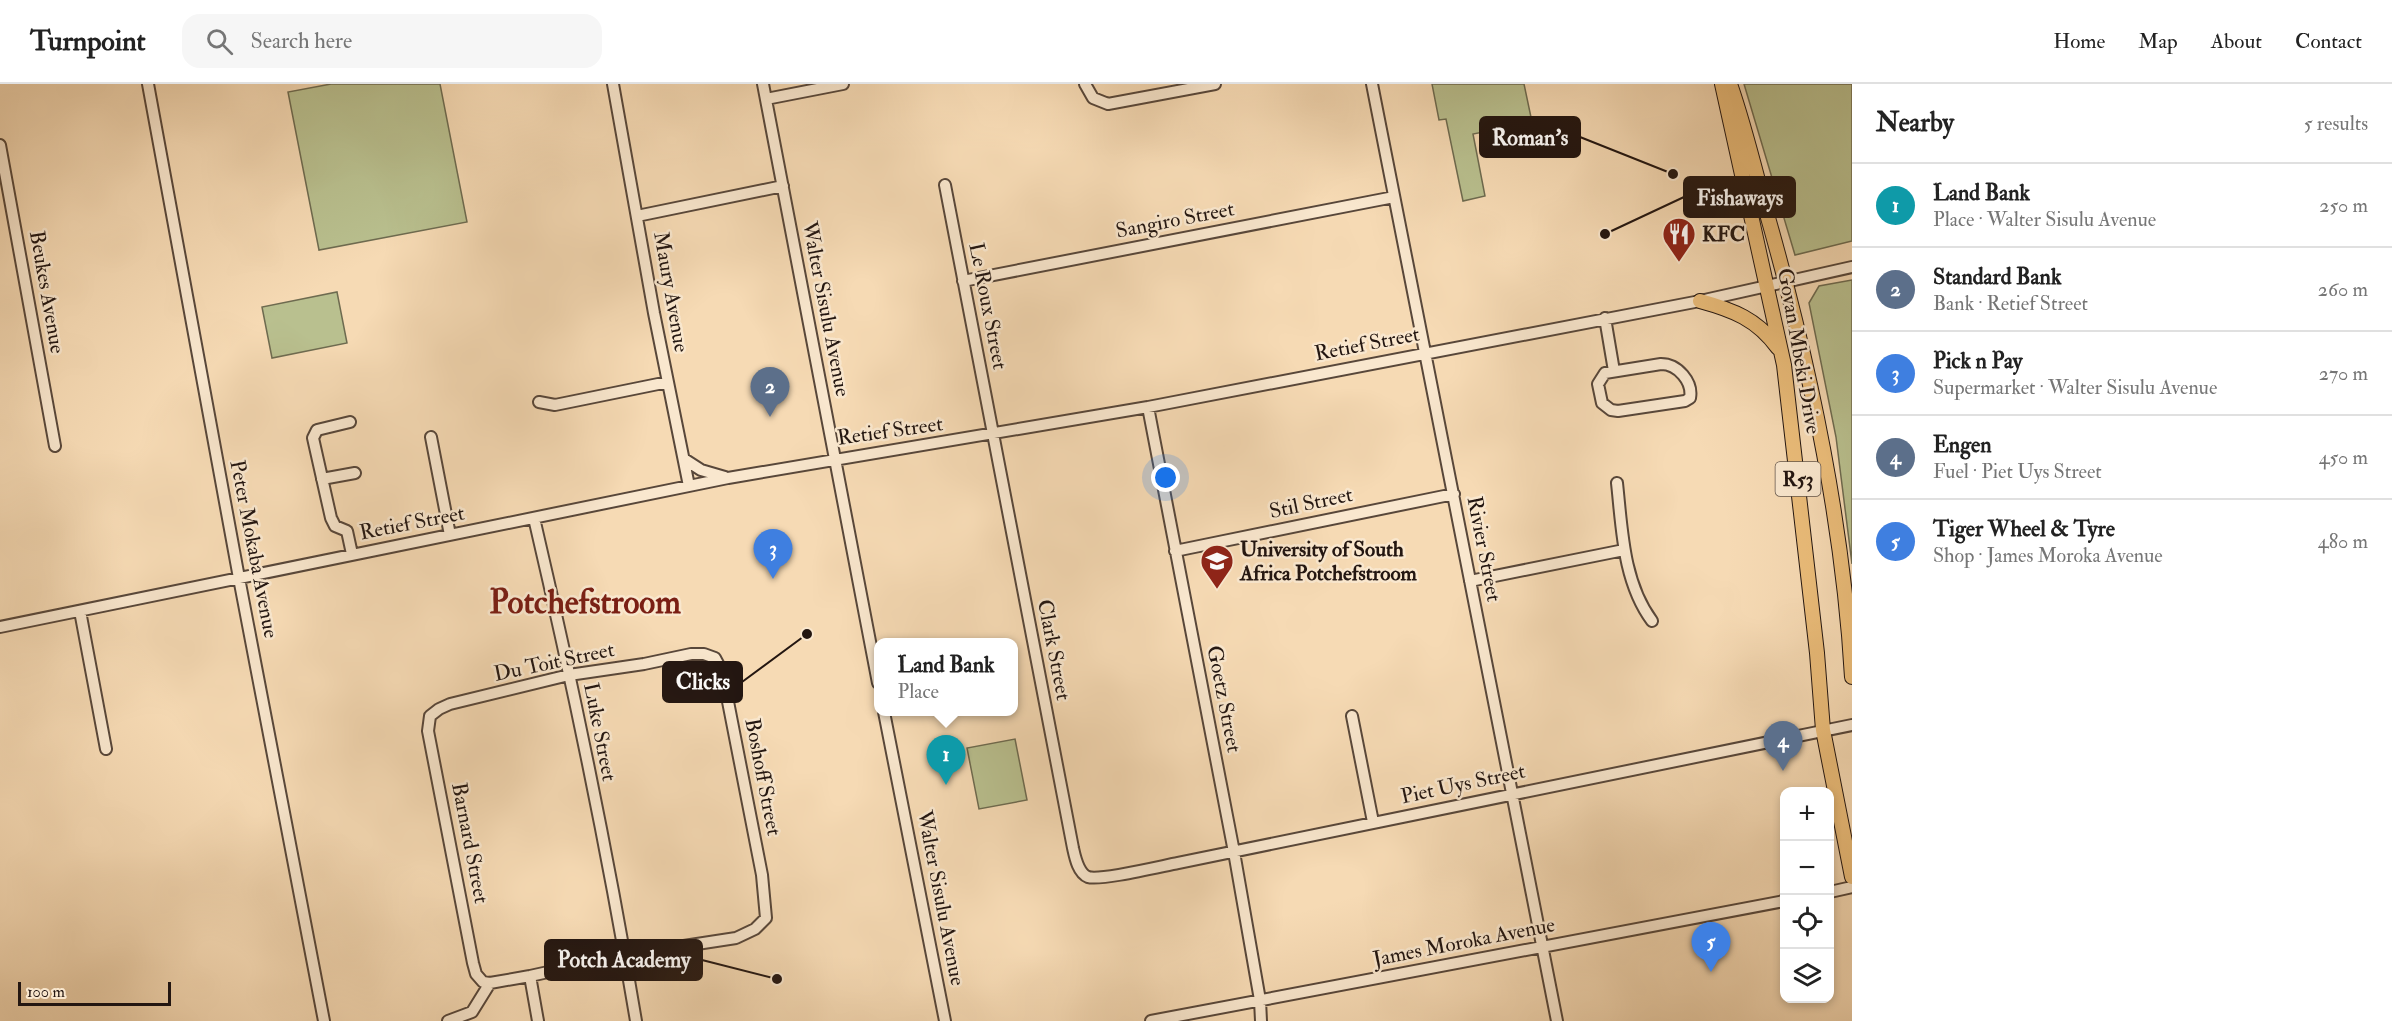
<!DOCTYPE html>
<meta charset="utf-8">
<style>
:root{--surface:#fff;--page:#f6f6f6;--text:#222;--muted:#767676;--line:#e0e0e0;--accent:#0b8043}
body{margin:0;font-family:"IM FELL Double Pica",serif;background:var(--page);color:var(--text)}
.controls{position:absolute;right:18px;bottom:18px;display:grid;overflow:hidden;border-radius:12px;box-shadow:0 3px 9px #0003}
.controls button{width:54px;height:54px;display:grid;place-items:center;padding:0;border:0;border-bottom:2px solid var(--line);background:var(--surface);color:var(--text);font:30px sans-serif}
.scale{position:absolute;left:18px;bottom:15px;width:153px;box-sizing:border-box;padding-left:6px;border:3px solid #231611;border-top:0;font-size:16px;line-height:21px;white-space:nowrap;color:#231611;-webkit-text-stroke:4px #f9e7ce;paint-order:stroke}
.you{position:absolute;left:1166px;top:394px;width:21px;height:21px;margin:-15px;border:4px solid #fff;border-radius:50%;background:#1a73e8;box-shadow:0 0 0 9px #1a73e833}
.badge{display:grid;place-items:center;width:39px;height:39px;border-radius:50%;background:var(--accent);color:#fff;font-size:20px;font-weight:700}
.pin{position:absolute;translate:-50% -50px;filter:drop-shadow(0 2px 3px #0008)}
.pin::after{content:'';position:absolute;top:32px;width:21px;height:18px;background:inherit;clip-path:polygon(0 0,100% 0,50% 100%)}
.popup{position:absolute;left:874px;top:554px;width:144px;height:78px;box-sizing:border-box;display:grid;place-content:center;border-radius:12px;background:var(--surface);filter:drop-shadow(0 2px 4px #0005);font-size:20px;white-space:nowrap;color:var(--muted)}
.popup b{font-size:22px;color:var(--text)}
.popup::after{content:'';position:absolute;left:50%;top:100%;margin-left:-12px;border:12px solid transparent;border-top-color:var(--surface)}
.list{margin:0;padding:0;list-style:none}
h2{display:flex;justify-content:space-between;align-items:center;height:78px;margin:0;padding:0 24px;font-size:26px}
h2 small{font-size:20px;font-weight:400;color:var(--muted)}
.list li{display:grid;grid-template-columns:39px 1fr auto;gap:18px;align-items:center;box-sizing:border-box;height:84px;padding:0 24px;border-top:2px solid var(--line)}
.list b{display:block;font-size:22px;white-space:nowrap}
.list p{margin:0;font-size:20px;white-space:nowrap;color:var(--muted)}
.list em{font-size:20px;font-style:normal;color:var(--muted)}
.icon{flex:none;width:33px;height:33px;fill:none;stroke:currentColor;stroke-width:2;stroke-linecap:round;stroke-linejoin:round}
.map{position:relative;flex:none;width:1852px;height:937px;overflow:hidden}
header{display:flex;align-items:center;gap:36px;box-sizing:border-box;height:84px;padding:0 30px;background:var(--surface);border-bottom:2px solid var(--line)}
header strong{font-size:28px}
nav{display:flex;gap:33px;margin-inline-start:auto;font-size:21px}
.search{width:420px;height:54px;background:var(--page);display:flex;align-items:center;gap:15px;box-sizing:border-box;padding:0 21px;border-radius:18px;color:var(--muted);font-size:22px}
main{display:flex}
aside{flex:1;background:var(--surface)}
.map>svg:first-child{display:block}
.green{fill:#b9c08f;stroke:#6e6b50;stroke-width:1.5}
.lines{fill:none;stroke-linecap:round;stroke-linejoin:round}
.minor-casing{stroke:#58473a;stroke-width:14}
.major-casing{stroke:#231611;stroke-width:16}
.minor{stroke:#f9e7ce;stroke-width:10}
.major{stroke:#ebbd7a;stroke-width:14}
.labels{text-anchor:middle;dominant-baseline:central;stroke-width:5;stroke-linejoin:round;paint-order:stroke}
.shield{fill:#f9e7ce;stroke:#63554a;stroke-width:1.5}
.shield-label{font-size:20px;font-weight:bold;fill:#231611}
.street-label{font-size:21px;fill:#231611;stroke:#f9e7ce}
.poi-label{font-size:21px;font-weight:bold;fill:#231611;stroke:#f9e7ce;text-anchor:start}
.town-label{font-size:33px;font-weight:bold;fill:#7a1f14;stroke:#f9e7ce}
.leader{fill:none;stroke:#231611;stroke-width:2}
.callout-dot{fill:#231611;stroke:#f9e7ce;stroke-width:2}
.callout{fill:#231611;stroke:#231611;stroke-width:2}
.callout-label{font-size:22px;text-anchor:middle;font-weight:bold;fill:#fff}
</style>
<header>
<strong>Turnpoint</strong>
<div class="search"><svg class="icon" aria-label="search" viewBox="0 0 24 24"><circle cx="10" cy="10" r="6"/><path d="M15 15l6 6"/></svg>Search here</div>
<nav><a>Home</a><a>Map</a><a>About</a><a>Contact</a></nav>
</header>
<main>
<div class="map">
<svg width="1852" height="937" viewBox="0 0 1852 937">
<rect width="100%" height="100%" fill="#f6dab4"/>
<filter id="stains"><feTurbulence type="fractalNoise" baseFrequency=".00333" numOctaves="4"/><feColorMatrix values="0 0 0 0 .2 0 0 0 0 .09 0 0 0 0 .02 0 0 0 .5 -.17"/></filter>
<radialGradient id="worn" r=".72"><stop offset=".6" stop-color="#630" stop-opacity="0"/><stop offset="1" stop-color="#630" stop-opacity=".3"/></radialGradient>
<!-- green -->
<path class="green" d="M331 0H440L467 138 319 166 288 8Z
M1432 0H1524L1532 38 1473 50 1485 112 1463 117 1446 35 1439 36Z
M1744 0H1852V157L1795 171Z
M1852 196V480L1836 353 1809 219 1819 202Z
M337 208 347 259 272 274 262 223Z
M1015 655 1027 716 979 725 967 664Z"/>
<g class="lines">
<!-- minor casing -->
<g class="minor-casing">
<path id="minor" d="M148 0 239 494 324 937
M613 0 654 229 689 402
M763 0 878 599
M1085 0 1093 14 1108 20 1215 0
M1372 0 1557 937
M766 15 843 0
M0 61 55 362
M945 101 1073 764C1075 773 1078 789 1088 793 1100 797 1162 782 1178 779L1852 641
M637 132 783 102
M963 197 1394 113
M1605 234 1614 287
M1661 280C1678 280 1693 298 1690 314L1685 317 1618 327 1611 326 1602 319 1598 300 1605 289Z
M539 318 555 321 668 298
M1148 323 1234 768 1260 916 1261 937
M350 338 317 346 313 354 331 434 335 442 347 447 352 470
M431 353 450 451
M684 375 701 386 725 393
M322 395 355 389
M1617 399C1622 445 1623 498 1652 537
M534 434C573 601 608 769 636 937
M1175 467 1454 410
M1470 497 1624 466
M80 527 106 665
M0 543 728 394 1148 323 1700 217 1852 183
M691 570H704L715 574 722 587 762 791 766 834 755 845 736 854 625 871 530 892 490 899 483 898 476 890 473 879 428 647 430 632 439 625 450 620 569 591 644 580Z
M884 628 945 937
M1352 632 1373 738
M1830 808 1852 803
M530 892 538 937
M448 937 472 928 490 899
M1151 937 1784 817"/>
</g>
<!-- major casing -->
<g class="major-casing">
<path id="major" d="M1722 0 1784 281 1817 569 1823 646 1852 793
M1730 0C1744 40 1754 82 1765 123 1808 273 1843 436 1852 593
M1700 217C1733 226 1757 235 1778 264"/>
</g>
<!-- minor -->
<use href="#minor" class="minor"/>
<!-- major -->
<use href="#major" class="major"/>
</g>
<!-- icons -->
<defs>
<g id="restaurant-pin" transform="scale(1.725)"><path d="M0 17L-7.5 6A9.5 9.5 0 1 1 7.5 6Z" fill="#8f2418" stroke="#f9e7ce"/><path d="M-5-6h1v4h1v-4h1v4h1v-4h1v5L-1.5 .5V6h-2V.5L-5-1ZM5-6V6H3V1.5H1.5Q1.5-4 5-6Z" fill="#fff"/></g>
<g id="university-pin" transform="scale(1.725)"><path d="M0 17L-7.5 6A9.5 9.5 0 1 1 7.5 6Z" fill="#8f2418" stroke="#f9e7ce"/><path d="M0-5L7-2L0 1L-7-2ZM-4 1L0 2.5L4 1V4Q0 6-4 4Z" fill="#fff"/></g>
</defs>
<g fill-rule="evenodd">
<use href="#restaurant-pin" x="1679" y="150"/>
<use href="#university-pin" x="1217" y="477"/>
</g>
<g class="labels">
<!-- shield labels -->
<rect class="shield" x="1775.5" y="378" width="45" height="34" rx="4.5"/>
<g class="shield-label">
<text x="1798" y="395">R53</text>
</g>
<!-- street labels -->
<g class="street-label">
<text transform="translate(1175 136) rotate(-11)">Sangiro Street</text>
<text transform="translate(47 208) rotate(80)">Beukes Avenue</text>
<text transform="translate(671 208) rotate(80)">Maury Avenue</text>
<text transform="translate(988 222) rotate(79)">Le Roux Street</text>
<text transform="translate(826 225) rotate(79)">Walter Sisulu Avenue</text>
<text transform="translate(1367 260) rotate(-11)">Retief Street</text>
<text transform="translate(1799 267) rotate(80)">Govan Mbeki Drive</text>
<text transform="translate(890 347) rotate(-8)">Retief Street</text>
<text transform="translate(1311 419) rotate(-12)">Stil Street</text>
<text transform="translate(412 439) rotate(-11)">Retief Street</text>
<text transform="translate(254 465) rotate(79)">Peter Mokaba Avenue</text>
<text transform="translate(1484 465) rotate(79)">Rivier Street</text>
<text transform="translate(1054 566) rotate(79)">Clark Street</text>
<text transform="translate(554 578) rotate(-12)">Du Toit Street</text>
<text transform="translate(1224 615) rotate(79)">Goetz Street</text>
<text transform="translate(600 648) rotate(79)">Luke Street</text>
<text transform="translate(763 693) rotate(79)">Boshoff Street</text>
<text transform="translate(1463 700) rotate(-12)">Piet Uys Street</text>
<text transform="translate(470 759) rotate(79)">Barnard Street</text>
<text transform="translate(941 814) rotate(79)">Walter Sisulu Avenue</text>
<text transform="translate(1464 858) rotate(-11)">James Moroka Avenue</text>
</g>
<!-- poi labels -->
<g class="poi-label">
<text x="1702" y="150">KFC</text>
<text x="1240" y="465">University of South<tspan x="1240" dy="24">Africa Potchefstroom</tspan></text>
</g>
<!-- town labels -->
<g class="town-label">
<text x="585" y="518">Potchefstroom</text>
</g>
</g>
<!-- callouts -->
<path class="leader" d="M1673 90L1580 53M1605 150L1684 113M807 550L742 598M777 895L702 876"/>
<g class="callout-dot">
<circle cx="1673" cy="90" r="6"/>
<circle cx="1605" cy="150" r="6"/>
<circle cx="807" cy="550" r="6"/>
<circle cx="777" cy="895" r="6"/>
</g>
<g class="callout">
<rect x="1480" y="33" width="100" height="40" rx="6"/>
<rect x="1684" y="93" width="111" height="40" rx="6"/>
<rect x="663" y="578" width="79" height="40" rx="6"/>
<rect x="545" y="856" width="157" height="40" rx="6"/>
</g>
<g class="callout-label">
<text x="1530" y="61">Roman's</text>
<text x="1740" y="121">Fishaways</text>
<text x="703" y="605">Clicks</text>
<text x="624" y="883">Potch Academy</text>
</g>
<rect width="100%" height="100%" filter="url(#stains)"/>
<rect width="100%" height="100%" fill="url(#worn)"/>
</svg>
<div class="controls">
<button>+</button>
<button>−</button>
<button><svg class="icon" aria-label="locate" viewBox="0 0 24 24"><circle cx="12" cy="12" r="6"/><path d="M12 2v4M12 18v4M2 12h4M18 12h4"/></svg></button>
<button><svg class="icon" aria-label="layers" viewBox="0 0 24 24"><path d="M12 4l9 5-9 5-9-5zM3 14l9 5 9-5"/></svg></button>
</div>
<div class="scale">100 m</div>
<div class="you"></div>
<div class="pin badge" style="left:946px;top:701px;background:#0f9aa8">1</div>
<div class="popup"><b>Land Bank</b>Place</div>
<div class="pin badge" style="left:770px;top:333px;background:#5c6f8a">2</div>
<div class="pin badge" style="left:773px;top:495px;background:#3f7fe0">3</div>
<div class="pin badge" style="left:1783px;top:687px;background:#5c6f8a">4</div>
<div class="pin badge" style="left:1711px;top:888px;background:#3f7fe0">5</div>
</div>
<aside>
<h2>Nearby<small>5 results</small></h2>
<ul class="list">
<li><span class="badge" style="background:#0f9aa8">1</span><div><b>Land Bank</b><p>Place · Walter Sisulu Avenue</p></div><em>250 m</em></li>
<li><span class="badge" style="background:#5c6f8a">2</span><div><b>Standard Bank</b><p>Bank · Retief Street</p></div><em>260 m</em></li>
<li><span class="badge" style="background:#3f7fe0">3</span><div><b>Pick n Pay</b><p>Supermarket · Walter Sisulu Avenue</p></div><em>270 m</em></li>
<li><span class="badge" style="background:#5c6f8a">4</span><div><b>Engen</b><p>Fuel · Piet Uys Street</p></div><em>450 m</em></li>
<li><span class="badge" style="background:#3f7fe0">5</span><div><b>Tiger Wheel &amp; Tyre</b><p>Shop · James Moroka Avenue</p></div><em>480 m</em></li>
</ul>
</aside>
</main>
